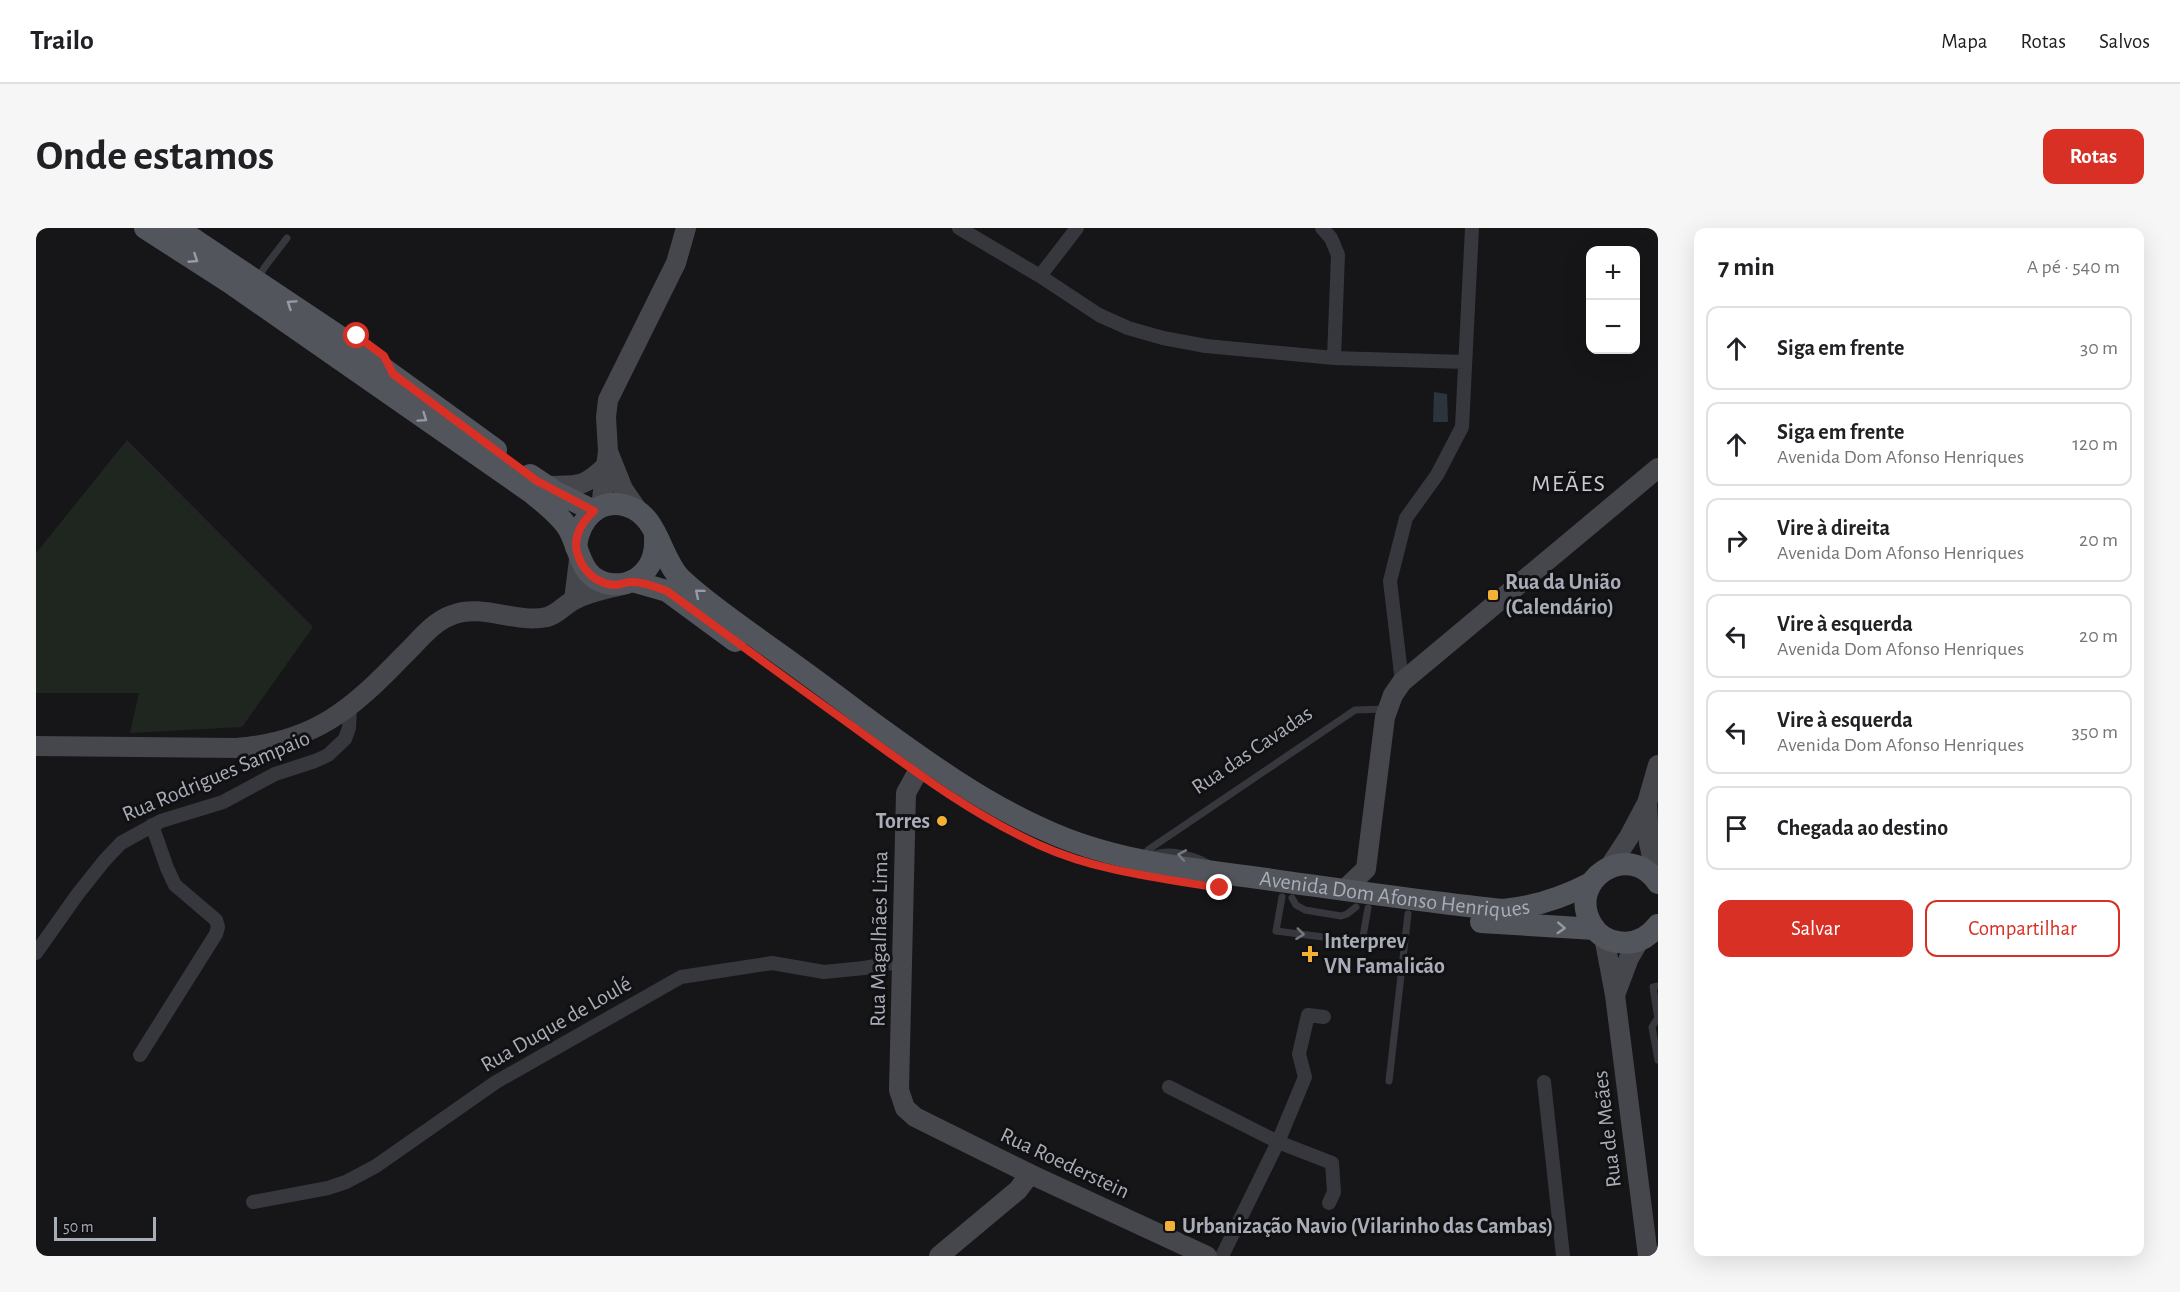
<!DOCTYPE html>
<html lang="pt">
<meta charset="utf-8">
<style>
:root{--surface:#fff;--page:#f6f6f6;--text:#202124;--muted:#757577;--line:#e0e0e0;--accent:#d93025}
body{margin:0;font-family:"Alegreya Sans",sans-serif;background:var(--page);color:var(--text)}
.controls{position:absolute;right:18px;top:18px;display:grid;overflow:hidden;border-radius:12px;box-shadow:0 6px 24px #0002}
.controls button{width:54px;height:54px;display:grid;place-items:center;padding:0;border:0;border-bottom:2px solid var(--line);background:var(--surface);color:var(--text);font:30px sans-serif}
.scale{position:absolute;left:18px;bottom:15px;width:102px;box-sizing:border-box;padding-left:6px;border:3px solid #a8adb8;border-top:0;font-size:16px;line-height:21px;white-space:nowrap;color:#a8adb8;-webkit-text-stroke:4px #111113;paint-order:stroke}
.stop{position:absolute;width:18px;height:18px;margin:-14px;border:4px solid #d93025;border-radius:50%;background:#fff}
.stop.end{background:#d93025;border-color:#fff;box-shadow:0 2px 6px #0008}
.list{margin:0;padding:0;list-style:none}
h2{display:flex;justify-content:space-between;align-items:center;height:78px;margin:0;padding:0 24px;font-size:26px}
h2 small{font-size:20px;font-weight:400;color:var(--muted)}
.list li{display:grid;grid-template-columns:39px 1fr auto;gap:18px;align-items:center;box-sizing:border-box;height:84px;margin:0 12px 12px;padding:0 12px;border:2px solid var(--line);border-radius:12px}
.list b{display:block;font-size:22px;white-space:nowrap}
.list p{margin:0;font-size:20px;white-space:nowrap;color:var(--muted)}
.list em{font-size:20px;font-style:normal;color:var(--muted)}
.actions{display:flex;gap:12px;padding:18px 24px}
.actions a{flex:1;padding:14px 0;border:2px solid var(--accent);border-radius:12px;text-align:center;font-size:21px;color:var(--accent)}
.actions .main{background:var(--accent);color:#fff}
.icon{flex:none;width:33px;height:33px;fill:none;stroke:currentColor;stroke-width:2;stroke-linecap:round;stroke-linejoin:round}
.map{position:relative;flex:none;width:1622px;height:1028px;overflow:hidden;border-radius:12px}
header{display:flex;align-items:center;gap:36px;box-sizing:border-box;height:84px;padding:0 30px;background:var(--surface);border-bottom:2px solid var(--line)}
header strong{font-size:28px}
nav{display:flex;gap:33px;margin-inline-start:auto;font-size:21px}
.intro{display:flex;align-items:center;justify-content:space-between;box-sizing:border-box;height:144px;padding:0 36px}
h1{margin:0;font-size:42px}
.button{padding:15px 27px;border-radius:12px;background:var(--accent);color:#fff;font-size:21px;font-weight:700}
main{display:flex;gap:36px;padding:0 36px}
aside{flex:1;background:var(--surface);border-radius:12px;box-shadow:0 6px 24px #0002}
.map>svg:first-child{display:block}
.green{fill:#1e261f}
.water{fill:#2c353c}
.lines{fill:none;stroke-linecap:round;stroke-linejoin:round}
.lane{stroke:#37383d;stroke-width:7}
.street{stroke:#37383d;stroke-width:14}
.secondary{stroke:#45474d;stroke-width:20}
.primary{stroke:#53555c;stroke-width:22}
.oneway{stroke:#979ba6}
.oneway2{stroke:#757881}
.route{stroke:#d93025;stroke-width:8}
.poi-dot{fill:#f2b134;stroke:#111113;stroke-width:2}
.labels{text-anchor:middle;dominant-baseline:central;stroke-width:6;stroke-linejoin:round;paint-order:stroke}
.poi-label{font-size:22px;font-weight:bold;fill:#a8adb8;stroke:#111113;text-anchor:start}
.street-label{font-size:22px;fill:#a8adb8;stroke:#111113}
.neighbourhood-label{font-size:24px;letter-spacing:1.5px;fill:#c9ccd4;stroke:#111113}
</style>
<header>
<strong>Trailo</strong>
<nav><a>Mapa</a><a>Rotas</a><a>Salvos</a></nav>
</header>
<div class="intro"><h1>Onde estamos</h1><a class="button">Rotas</a></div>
<main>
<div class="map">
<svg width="1622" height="1028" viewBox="0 0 1622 1028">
<rect width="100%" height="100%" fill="#161618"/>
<!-- green -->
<path class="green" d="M91 212 277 399 206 499 94 505 103 465H0V325Z"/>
<!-- water -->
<path class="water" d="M1398 164 1411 166 1412 194H1397Z"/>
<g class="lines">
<!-- lane -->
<path class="lane" d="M222 51 228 40 251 10
M1112 622 1319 482 1349 481
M1117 627C1132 620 1158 627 1172 635
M1246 669 1240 703 1326 714 1332 680
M1256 670 1260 677 1269 682 1305 688 1311 686 1320 679
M1622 758 1617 759 1622 791
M1621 791 1616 799 1622 832
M1353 853 1372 686"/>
<!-- street -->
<path class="street" d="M923 0 1004 48 1063 87 1092 100 1127 110 1170 118 1298 130 1429 134
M1286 0 1295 10 1302 27 1298 130
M1004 48 1041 0
M1366 454 1354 353 1370 290 1401 247 1426 199 1436 0
M0 725 41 667 68 633 85 615 125 593 187 574 239 546 279 533 292 527 309 511 313 500 314 480
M104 827 180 706 182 699 180 692 139 657 131 640 116 597
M1508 854 1527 1028
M1133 859 1242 914 1296 935 1298 964 1293 975
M217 974 292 960 310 954 340 938 460 854 645 749 736 735 788 744 828 740 866 733
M1186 1028 1242 914 1269 849 1263 826 1272 787 1288 789"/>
<!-- secondary -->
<path class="secondary" d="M573 226 587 261 602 283
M510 258C542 257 546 261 570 238
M565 279 572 223 570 189 572 172 640 35 650 0
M538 372 543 332
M0 518 200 520C278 514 315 482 367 428 382 414 396 394 416 387 446 375 480 396 511 389 522 386 528 377 538 372 552 364 571 361 586 357
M881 545 870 565 863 862 869 880 879 889 994 946 1171 1028
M1611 575 1613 615 1621 652
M1574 638 1593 609 1611 575 1622 537
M1308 662 1330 641 1349 489 1357 467 1366 454 1622 240
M1568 709 1579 767 1612 1028
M1579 767 1593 730 1603 713
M903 1028 982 962 994 946"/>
<!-- primary -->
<g class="primary">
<path d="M109 0 193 54 496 265C509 276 523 286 532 300 545 322 543 351 574 356 583 357 592 356 600 351 616 340 620 326 619 307"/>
<path d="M141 0 304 109 460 222"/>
<path d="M494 247 518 263 558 283"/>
<path id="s1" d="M540 319C543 292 562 269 591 278 622 287 624 329 644 350 669 374 698 393 725 413 759 437 793 462 826 487 884 529 943 573 1009 602 1078 634 1156 641 1230 651 1309 662 1388 674 1467 682 1499 679 1526 670 1555 655"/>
<path d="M596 353 631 363 699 413"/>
<path d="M1622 655C1593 611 1529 652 1556 697 1561 706 1571 713 1582 714 1599 717 1612 710 1622 697"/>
<path d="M1445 694 1559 701"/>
</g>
</g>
<!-- one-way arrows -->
<defs><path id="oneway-chevron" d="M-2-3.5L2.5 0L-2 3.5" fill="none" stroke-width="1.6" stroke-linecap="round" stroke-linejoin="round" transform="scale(1.5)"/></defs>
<g class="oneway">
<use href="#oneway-chevron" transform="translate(158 31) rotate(33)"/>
<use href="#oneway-chevron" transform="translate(255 76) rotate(-146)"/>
<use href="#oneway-chevron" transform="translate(387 190) rotate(35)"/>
<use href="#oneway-chevron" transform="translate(663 365) rotate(-140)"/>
<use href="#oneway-chevron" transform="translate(1525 700) rotate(3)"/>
</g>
<g class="oneway2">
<use href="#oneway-chevron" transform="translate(1146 627) rotate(-170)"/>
<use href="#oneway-chevron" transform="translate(1264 706) rotate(7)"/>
</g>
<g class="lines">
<!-- route -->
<path class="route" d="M321 108 348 128 357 146 501 253 558 283C546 294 537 307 541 324 546 343 561 357 581 357 586 356 591 354 595 354 607 353 621 360 631 363 694 409 756 455 819 500 878 543 937 587 1003 617 1060 643 1123 650 1184 660"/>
</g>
<!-- markers -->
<g class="poi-dot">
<rect x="1451" y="361" width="12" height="12" rx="3"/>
<circle cx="906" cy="593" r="6"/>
<path d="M1271 717h6v6h6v6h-6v6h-6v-6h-6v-6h6z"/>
<rect x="1128" y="992" width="12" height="12" rx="3"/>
</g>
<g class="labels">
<!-- poi labels -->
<g class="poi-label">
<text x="1469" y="354">Rua da União<tspan x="1469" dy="25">(Calendário)</tspan></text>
<text x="894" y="593" text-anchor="end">Torres</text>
<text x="1288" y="713">Interprev<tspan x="1288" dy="25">VN Famalicão</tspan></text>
<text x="1146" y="998">Urbanização Navio (Vilarinho das Cambas)</text>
</g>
<!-- street labels -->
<g class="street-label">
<text transform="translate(1216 522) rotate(-34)">Rua das Cavadas</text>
<text transform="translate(180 548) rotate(-23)">Rua Rodrigues Sampaio</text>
<text stroke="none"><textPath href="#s1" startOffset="969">Avenida Dom Afonso Henriques</textPath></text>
<text transform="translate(843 711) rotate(-89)">Rua Magalhães Lima</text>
<text transform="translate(520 796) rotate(-30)">Rua Duque de Loulé</text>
<text transform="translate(1571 901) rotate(-97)">Rua de Meães</text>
<text transform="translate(1029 935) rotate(25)">Rua Roederstein</text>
</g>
<!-- neighbourhood labels -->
<g class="neighbourhood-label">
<text x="1533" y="256">MEÃES</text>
</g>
</g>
</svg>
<div class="controls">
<button>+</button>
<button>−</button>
</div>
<div class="scale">50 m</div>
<div class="stop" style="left:321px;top:108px"></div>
<div class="stop end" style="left:1184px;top:660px"></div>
</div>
<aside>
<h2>7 min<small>A pé · 540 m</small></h2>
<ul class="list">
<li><svg class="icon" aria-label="ahead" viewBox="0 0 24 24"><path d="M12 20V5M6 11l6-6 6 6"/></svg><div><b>Siga em frente</b></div><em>30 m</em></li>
<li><svg class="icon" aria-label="ahead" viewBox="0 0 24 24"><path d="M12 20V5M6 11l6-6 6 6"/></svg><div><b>Siga em frente</b><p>Avenida Dom Afonso Henriques</p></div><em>120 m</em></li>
<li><svg class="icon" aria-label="right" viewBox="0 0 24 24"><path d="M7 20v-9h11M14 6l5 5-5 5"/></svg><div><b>Vire à direita</b><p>Avenida Dom Afonso Henriques</p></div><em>20 m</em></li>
<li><svg class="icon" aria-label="left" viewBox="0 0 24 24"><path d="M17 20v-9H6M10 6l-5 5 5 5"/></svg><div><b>Vire à esquerda</b><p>Avenida Dom Afonso Henriques</p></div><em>20 m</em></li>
<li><svg class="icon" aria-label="left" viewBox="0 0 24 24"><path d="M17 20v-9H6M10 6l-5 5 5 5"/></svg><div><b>Vire à esquerda</b><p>Avenida Dom Afonso Henriques</p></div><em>350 m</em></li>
<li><svg class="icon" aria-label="arrive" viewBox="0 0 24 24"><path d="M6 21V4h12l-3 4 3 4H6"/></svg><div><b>Chegada ao destino</b></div></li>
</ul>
<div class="actions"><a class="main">Salvar</a><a>Compartilhar</a></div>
</aside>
</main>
